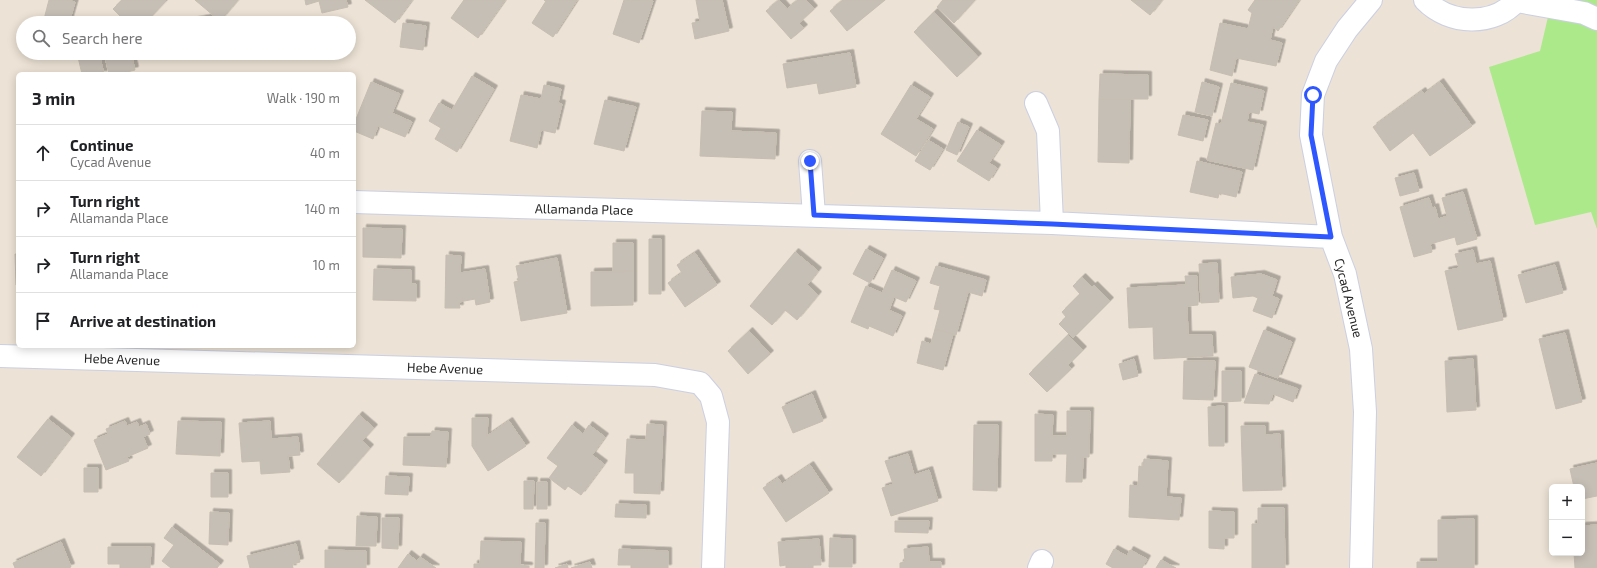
<!DOCTYPE html>
<meta charset="utf-8">
<style>
:root{--surface:#fff;--page:#f6f6f6;--text:#202124;--muted:#757577;--line:#e0e0e0}
body{margin:0;font-family:"Exo 2",sans-serif;background:var(--page);color:var(--text)}
.controls{position:absolute;right:12px;bottom:12px;display:grid;overflow:hidden;border-radius:6px;box-shadow:0 2px 10px #0003}
.controls button{width:36px;height:36px;display:grid;place-items:center;padding:0;border:0;border-bottom:1px solid var(--line);background:var(--surface);color:var(--text);font:20px sans-serif}
.stop{position:absolute;width:12px;height:12px;margin:-9px;border:3px solid #2f57ff;border-radius:50%;background:#fff}
.stop.end{background:#2f57ff;border-color:#fff;box-shadow:0 1px 4px #0008}
.list{margin:0;padding:0;list-style:none}
h2{display:flex;justify-content:space-between;align-items:center;height:52px;margin:0;padding:0 16px;font-size:17px}
h2 small{font-size:13px;font-weight:400;color:var(--muted)}
.list li{display:grid;grid-template-columns:26px 1fr auto;gap:12px;align-items:center;box-sizing:border-box;height:56px;padding:0 16px;border-top:1px solid var(--line)}
.list b{display:block;font-size:15px;white-space:nowrap}
.list p{margin:0;font-size:13px;white-space:nowrap;color:var(--muted)}
.list em{font-size:13px;font-style:normal;color:var(--muted)}
.icon{flex:none;width:22px;height:22px;fill:none;stroke:currentColor;stroke-width:2;stroke-linecap:round;stroke-linejoin:round}
.map{position:relative;flex:none;width:1597px;height:568px;overflow:hidden}
.search{position:absolute;background:var(--surface);box-shadow:0 2px 10px #0003;left:16px;top:16px;width:340px;height:44px;display:flex;align-items:center;gap:10px;box-sizing:border-box;padding:0 14px;border-radius:22px;color:var(--muted);font-size:15px}
.panel{position:absolute;background:var(--surface);box-shadow:0 2px 10px #0003;left:16px;top:72px;width:340px;height:276px;border-radius:6px}
.map>svg:first-child{display:block}
.green{fill:#ace98b}
.building{fill:#c6bfb6;stroke:#c6beb0;filter:url(#shadow)}
.lines{fill:none;stroke-linecap:round;stroke-linejoin:round}
.minor-casing{stroke:#cbcfe2;stroke-width:24}
.minor{stroke:#fff;stroke-width:22}
.route{stroke:#2f57ff;stroke-width:5}
.labels{text-anchor:middle;dominant-baseline:central;stroke-width:4;stroke-linejoin:round;paint-order:stroke}
.street-label{font-size:13px;fill:#272727;stroke:#fff}
</style>
<div class="map">
<svg width="1597" height="568" viewBox="0 0 1597 568">
<defs>
<filter id="shadow"><feDropShadow dx="3.5" dy="-3.5" stdDeviation="0" flood-color="#0004"/></filter>
</defs>
<rect width="100%" height="100%" fill="#ece2d5"/>
<!-- green -->
<path class="green" d="M1552 0H1597V229L1591 212 1535 225 1489 67 1540 51Z"/>
<!-- building -->
<path class="building" d="M49 0H66L75 2 69 23H43Z
M122 0H165L166 1 145 23H127L113 9Z
M195 0H238L220 21Z
M305 0H346L348 7 322 13 319 1 306 5Z
M365 0H412L395 23Z
M464 0H505L478 38 451 18Z
M544 0H577L553 37 532 23 546 1Z
M624 0 653 1 639 43 613 34Z
M696 0H722L729 31 695 39 692 23 700 22Z
M779 0 787 9 798 0H806L814 9 799 23 804 28 791 39 766 11Z
M843 0H885L847 31 830 11Z
M943 0H975L954 23 937 7Z
M1131 0H1162L1150 15Z
M1255 0H1299L1278 31 1273 27 1270 40 1282 43 1276 66 1236 58 1232 76 1210 70 1220 23 1248 29 1252 13 1248 10Z
M934 12 978 57 957 77 914 32Z
M212 17 213 23H186V22Z
M403 23 426 26 423 50 400 47Z
M77 53H99L104 74H82Z
M104 53H131L135 70 119 74H109Z
M192 53H222L194 59Z
M850 53 856 87 819 94 817 83 787 88 783 64Z
M1100 74 1148 75V99H1099Z
M472 76 494 89 457 152 435 139 441 128 429 121 439 103 452 110Z
M371 82 400 94 392 113 412 122 405 137 378 126 373 139 354 131V124Z
M1202 82 1219 87 1212 116 1195 112Z
M1440 82 1472 126 1430 156 1413 133 1390 151 1373 127 1422 91 1424 94Z
M1231 83 1264 91 1259 114 1249 112 1247 122 1263 125 1253 170 1207 160 1216 123 1221 124Z
M544 85 561 89 558 103 562 104 555 133 541 130 537 148 510 141 521 95 541 99Z
M911 85 930 97 916 119 933 129 916 156 881 134Z
M1099 99H1130L1129 163 1098 162Z
M605 100 636 107 624 151 594 144Z
M702 111 732 112 731 131 776 133 775 159 700 156Z
M1183 115 1208 120 1203 141 1178 135Z
M958 122 969 127 957 155 946 150Z
M977 130 1001 145 989 163 997 168 989 181 957 161Z
M928 140 943 149 930 170 915 161Z
M1197 161 1242 172 1236 197 1219 193 1218 198 1190 192Z
M1414 173 1419 191 1400 196 1395 178Z
M1463 192 1477 239 1457 245 1455 237 1430 244 1432 252 1414 257 1400 207 1429 198 1432 208 1435 207 1438 219 1447 216 1442 198Z
M363 228 402 229 401 258 363 257Z
M649 239H661V294H649Z
M613 243H633V271L613 272Z
M866 249 883 258 870 283 853 274Z
M1473 250 1476 264 1490 261 1503 320 1458 330 1445 271 1459 268 1455 254Z
M795 252 818 271 807 285 818 295 797 320 785 310 772 325 750 306Z
M695 253 717 285 685 307 668 283 682 273 677 265Z
M15 254H18V285H16Z
M446 255 461 256 460 273 485 269 490 302 476 305 475 299 459 302 460 308H445Z
M557 258 567 313 521 321 514 282 519 281 516 266Z
M1217 263 1219 302 1201 303 1199 264Z
M1555 265 1563 293 1526 303 1518 275Z
M936 266 986 280 982 296 968 292 956 335 935 329 940 310 934 309 940 286 930 283Z
M374 269 411 270V284H416V301L373 300Z
M892 270 916 281 906 302 894 297 889 310 902 316 893 336 869 326 868 329 851 322 866 286 882 293Z
M633 271V305L591 306V272Z
M1261 274 1277 280 1272 296 1279 299 1272 318 1253 311 1258 298 1253 296 1233 298 1231 277Z
M1185 276H1197L1198 305 1187 306 1188 335H1212L1213 356 1154 359 1153 327 1129 328 1127 288 1186 285Z
M1082 277 1092 287 1094 285 1110 301 1073 338 1059 324 1066 317 1062 312 1080 294 1073 286Z
M935 329 953 334 943 370 917 363 922 341 931 344Z
M1264 330 1292 342 1278 378 1249 367Z
M749 331 770 354 748 374 728 351Z
M1565 333 1582 402 1556 409 1539 339Z
M1068 335 1083 350 1068 365 1071 369 1047 392 1029 374Z
M1134 359 1138 376 1123 380 1119 364Z
M1473 359 1476 410 1447 412 1445 361Z
M1184 361H1215L1213 400 1183 399Z
M1222 371H1241V401L1222 402Z
M1255 374 1298 389 1293 402 1273 394 1269 404 1244 403Z
M812 394 823 421 793 433 782 407Z
M1224 406V446H1209L1208 407Z
M1067 411H1090L1089 457H1083L1082 482H1066L1067 454H1052V461H1035V414L1053 415 1052 436H1067Z
M359 415 374 428 362 441 370 448 339 483 317 464Z
M472 418H488L487 436 509 421 526 446 488 471 472 446Z
M48 419 71 437 41 476 17 457Z
M125 421 127 426 137 422 139 427 146 424 150 434 143 437 148 448 127 457 129 461 106 470 94 440 108 434 106 429Z
M178 421 221 422 220 456 176 454Z
M270 421 271 439 298 437 300 455 288 456 290 472 261 474 260 461 242 462 239 423Z
M647 424 663 425 660 494 634 493V473H625L627 439 646 440Z
M572 425 583 434 589 425 605 437 592 455 604 464 581 495 568 486 565 490 549 478 558 466 547 458Z
M974 425H998L997 491 973 490Z
M1241 426H1265V435L1280 434 1282 490 1243 491Z
M432 431 448 432 446 467 403 465 404 437H431Z
M908 454 914 475 929 470 938 501 891 516 882 488 893 484 885 461Z
M1144 459 1168 461 1166 497 1181 498 1179 520 1129 517 1130 485 1138 486 1139 466 1143 467Z
M1597 463V496L1582 499V487H1574L1570 469Z
M810 465 829 493 786 522 763 488 778 478 782 484Z
M84 468H98V492H84Z
M211 473H228V497H211Z
M386 476 409 477 408 495 385 494Z
M524 481H534L533 509H524Z
M537 482H547V509H537Z
M616 504 646 505V518L615 517Z
M1258 508H1284L1285 568H1252V524H1258Z
M1209 511 1234 512V538H1224V549L1209 548Z
M210 512 229 513 228 545 209 544Z
M357 516 377 517 376 546H356Z
M382 518H399L398 549 382 548Z
M1474 519V568H1417V562H1438V520Z
M895 521H929L928 533 895 532Z
M536 523H545L544 568H535Z
M1597 525V568H1575L1574 553H1582V526Z
M172 527 220 564 217 568H171L162 561 174 545 164 538Z
M830 538 852 539V567H829Z
M819 539 821 565H813V568H786V565L780 566 778 542Z
M481 541 521 542 520 565 529 566V568H474V564H480Z
M61 542 71 567 68 568H15L13 563Z
M296 544 300 562 292 564 293 568H250L247 556Z
M108 547H151L150 568H120V564H108Z
M928 547 929 562H941V568H900V563L905 562 904 549Z
M619 549 668 551V568H631V565H618Z
M1114 549 1127 556 1130 550 1147 559 1142 568H1113L1106 564Z
M325 550 366 551V568H325Z
M408 554 417 561 420 557 436 568H398Z
M1161 560 1176 568H1156Z
M590 562 592 568H571Z
M567 564 568 568H555Z"/>
<g class="lines">
<!-- minor casing -->
<g class="minor-casing">
<path id="minor" d="M1425 0C1449 25 1494 27 1517 0
M1517 1 1584 13 1597 19
M1036 103 1048 131 1052 223
M810 161 814 215
M354 202 1052 223 1331 237
M0 356 655 375 700 383 711 396 718 422 713 568
M1039 568 1042 561
M1361 568 1365 412 1361 349 1345 274 1331 237 1311 135 1313 95 1326 61 1347 29 1371 0"/>
</g>
<!-- minor -->
<use href="#minor" class="minor"/>
</g>
<g class="lines">
<!-- route -->
<path class="route" d="M810 161 814 215 1052 224 1331 237 1311 135 1313 95"/>
</g>
<g class="labels">
<!-- street labels -->
<g class="street-label">
<text transform="translate(584 209) rotate(1)">Allamanda Place</text>
<text transform="translate(1349 298) rotate(76)">Cycad Avenue</text>
<text transform="translate(122 359) rotate(2)">Hebe Avenue</text>
<text transform="translate(445 368) rotate(2)">Hebe Avenue</text>
</g>
</g>
</svg>
<div class="controls">
<button>+</button>
<button>−</button>
</div>
<div class="stop" style="left:1313px;top:95px"></div>
<div class="stop end" style="left:810px;top:161px"></div>
<div class="search"><svg class="icon" aria-label="search" viewBox="0 0 24 24"><circle cx="10" cy="10" r="6"/><path d="M15 15l6 6"/></svg>Search here</div>
<section class="panel">
<h2>3 min<small>Walk · 190 m</small></h2>
<ul class="list">
<li><svg class="icon" aria-label="ahead" viewBox="0 0 24 24"><path d="M12 20V5M6 11l6-6 6 6"/></svg><div><b>Continue</b><p>Cycad Avenue</p></div><em>40 m</em></li>
<li><svg class="icon" aria-label="right" viewBox="0 0 24 24"><path d="M7 20v-9h11M14 6l5 5-5 5"/></svg><div><b>Turn right</b><p>Allamanda Place</p></div><em>140 m</em></li>
<li><svg class="icon" aria-label="right" viewBox="0 0 24 24"><path d="M7 20v-9h11M14 6l5 5-5 5"/></svg><div><b>Turn right</b><p>Allamanda Place</p></div><em>10 m</em></li>
<li><svg class="icon" aria-label="arrive" viewBox="0 0 24 24"><path d="M6 21V4h12l-3 4 3 4H6"/></svg><div><b>Arrive at destination</b></div></li>
</ul>
</section>
</div>
